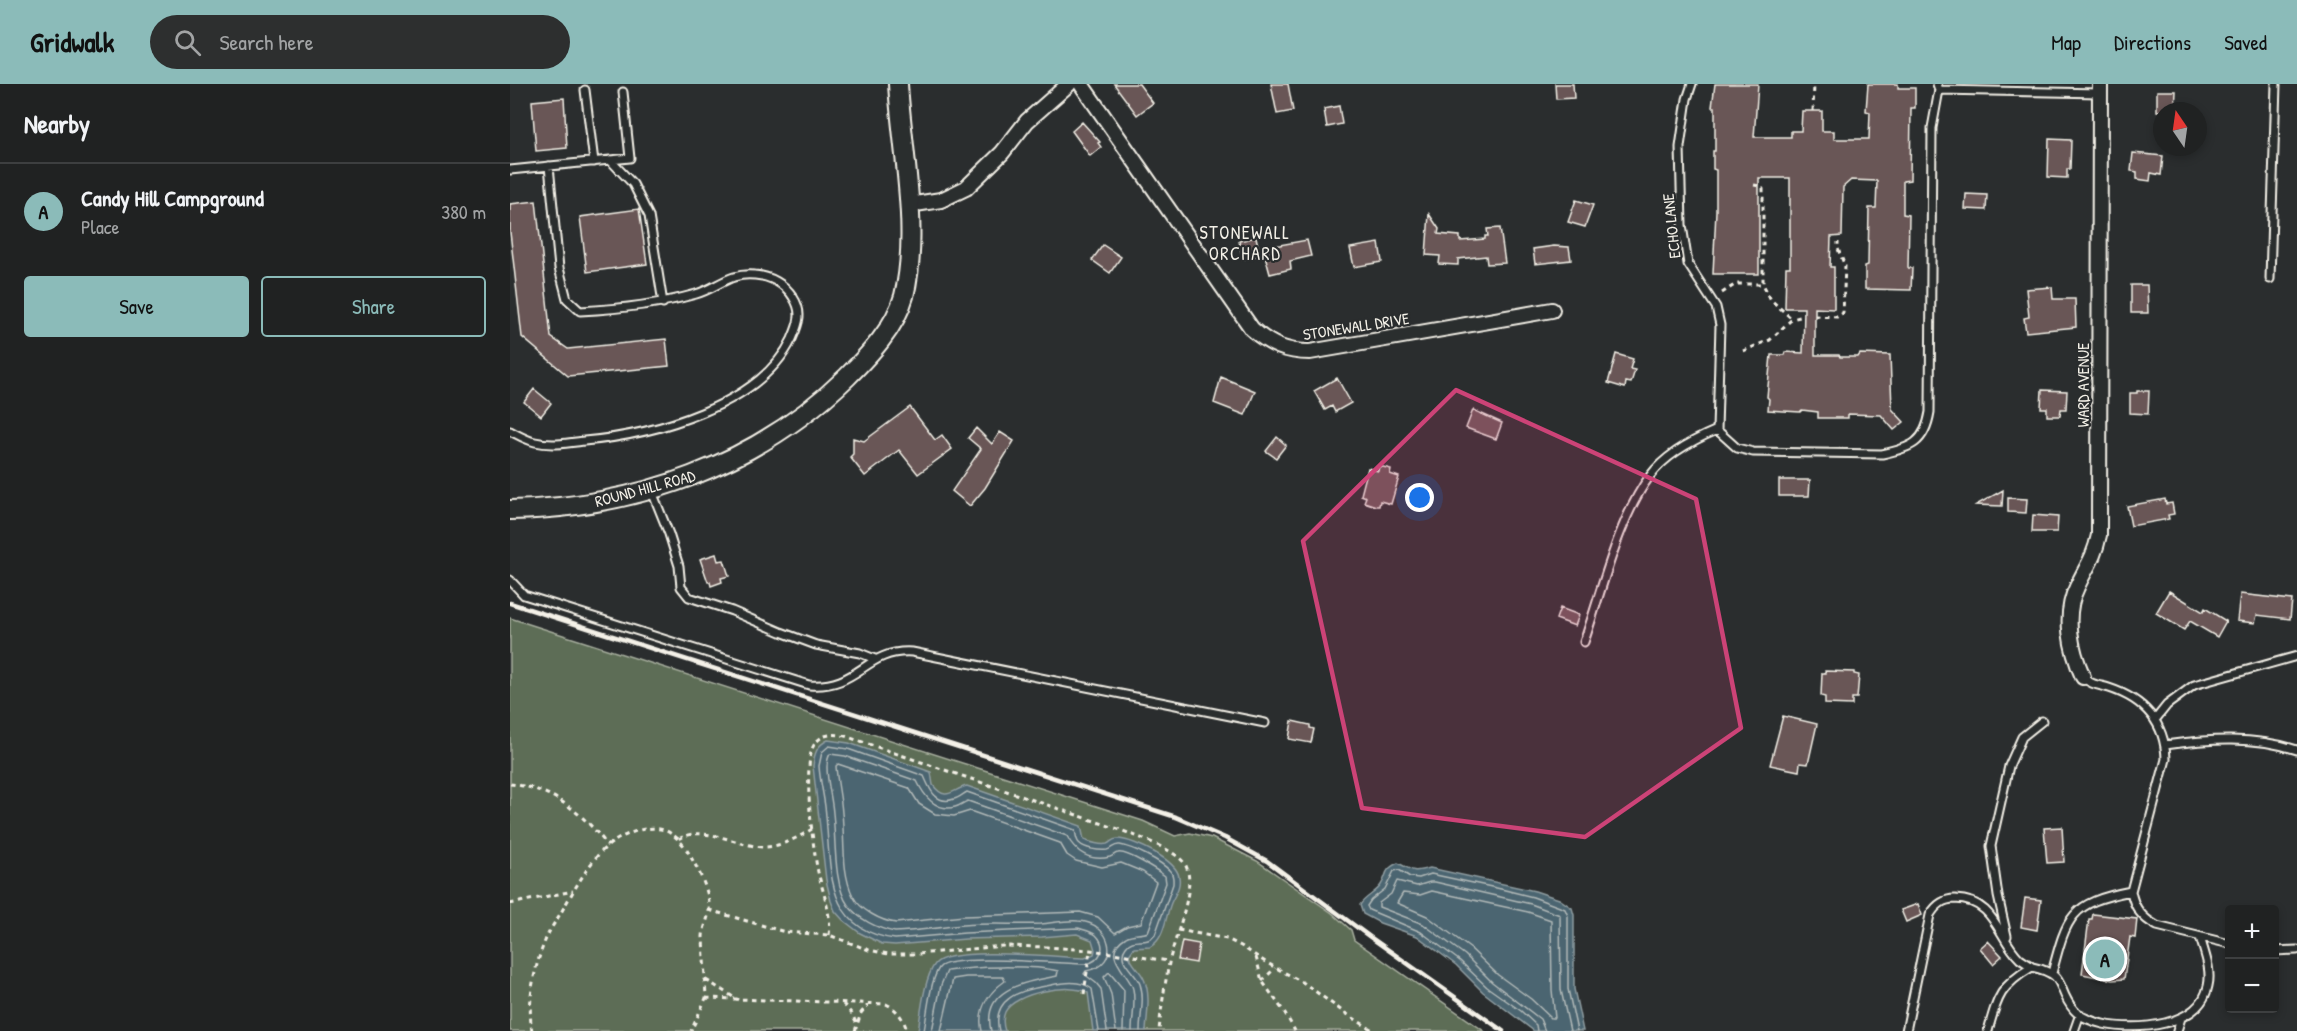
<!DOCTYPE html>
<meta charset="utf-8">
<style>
:root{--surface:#202222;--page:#2d2f2f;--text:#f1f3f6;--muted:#a2a4a5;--line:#3d3f40;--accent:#8bbbb9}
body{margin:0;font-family:"Patrick Hand",sans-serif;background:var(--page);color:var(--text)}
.controls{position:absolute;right:18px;bottom:18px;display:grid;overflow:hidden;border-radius:6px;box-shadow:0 3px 9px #0003}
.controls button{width:54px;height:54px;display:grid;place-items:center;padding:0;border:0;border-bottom:2px solid var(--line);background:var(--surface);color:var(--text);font:30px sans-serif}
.compass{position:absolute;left:1643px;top:18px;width:54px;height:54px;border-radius:50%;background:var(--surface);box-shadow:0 3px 9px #0003;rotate:347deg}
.you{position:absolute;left:910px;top:414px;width:21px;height:21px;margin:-15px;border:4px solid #fff;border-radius:50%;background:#1a73e8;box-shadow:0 0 0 9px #1a73e833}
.badge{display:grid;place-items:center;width:39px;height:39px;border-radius:50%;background:var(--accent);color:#111;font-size:20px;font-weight:700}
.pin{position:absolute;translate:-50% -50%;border:3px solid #fff;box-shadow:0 2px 6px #0006}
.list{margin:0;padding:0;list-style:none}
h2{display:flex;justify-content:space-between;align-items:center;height:78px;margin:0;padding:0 24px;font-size:26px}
h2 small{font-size:20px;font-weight:400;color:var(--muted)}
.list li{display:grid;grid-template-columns:39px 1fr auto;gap:18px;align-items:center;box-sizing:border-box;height:96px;padding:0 24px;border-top:2px solid var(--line)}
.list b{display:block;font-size:22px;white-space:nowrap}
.list p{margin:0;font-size:20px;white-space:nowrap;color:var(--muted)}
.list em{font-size:20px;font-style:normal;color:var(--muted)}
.actions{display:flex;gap:12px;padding:18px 24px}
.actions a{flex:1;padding:14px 0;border:2px solid var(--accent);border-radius:6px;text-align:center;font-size:21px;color:var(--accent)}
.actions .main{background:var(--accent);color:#111}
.icon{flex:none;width:33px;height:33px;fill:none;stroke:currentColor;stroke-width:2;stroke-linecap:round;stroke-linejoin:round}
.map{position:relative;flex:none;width:1787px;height:947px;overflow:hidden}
header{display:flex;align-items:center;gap:36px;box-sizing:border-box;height:84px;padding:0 30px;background:var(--accent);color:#111}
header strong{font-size:28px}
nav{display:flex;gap:33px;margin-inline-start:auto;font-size:21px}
.search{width:420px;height:54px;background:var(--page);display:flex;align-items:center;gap:15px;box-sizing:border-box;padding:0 21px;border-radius:33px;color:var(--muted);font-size:22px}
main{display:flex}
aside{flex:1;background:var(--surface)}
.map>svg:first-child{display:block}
.green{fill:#5d6d56;stroke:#a8af9f;stroke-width:1.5}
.water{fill:#4c6571;stroke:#8f9da1;stroke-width:1.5}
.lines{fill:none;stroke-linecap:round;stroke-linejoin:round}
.shore{stroke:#b1b9b8;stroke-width:1.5}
.building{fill:#695656;stroke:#f4f1e8;stroke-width:1.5}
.lane-casing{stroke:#f4f1e8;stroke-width:11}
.street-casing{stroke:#f4f1e8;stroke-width:18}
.secondary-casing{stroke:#f4f1e8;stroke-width:22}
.path{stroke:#f4f1e8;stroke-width:3;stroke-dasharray:4.5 4.5;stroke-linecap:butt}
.lane{stroke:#2a2d2e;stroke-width:7}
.street{stroke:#2a2d2e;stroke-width:14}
.secondary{stroke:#2a2d2e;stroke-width:18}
.rail{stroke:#f4f1e8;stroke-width:4.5}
.marked{fill:#cc4377;fill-opacity:0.2;stroke:#cc4377;stroke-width:4.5;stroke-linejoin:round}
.labels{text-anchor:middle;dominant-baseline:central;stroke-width:4.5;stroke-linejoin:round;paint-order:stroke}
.street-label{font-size:16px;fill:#f4f1e8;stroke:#2a2d2e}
.neighbourhood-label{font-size:18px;letter-spacing:1.5px;fill:#f4f1e8;stroke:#2a2d2e}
</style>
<header>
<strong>Gridwalk</strong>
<div class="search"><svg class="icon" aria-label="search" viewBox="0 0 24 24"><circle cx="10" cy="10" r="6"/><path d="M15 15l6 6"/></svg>Search here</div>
<nav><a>Map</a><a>Directions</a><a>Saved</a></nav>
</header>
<main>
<aside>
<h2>Nearby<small></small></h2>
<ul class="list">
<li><span class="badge">A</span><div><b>Candy Hill Campground</b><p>Place</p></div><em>380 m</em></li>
</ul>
<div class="actions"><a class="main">Save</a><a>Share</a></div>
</aside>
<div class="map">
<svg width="1787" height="947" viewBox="0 0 1787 947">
<rect width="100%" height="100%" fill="#2a2d2e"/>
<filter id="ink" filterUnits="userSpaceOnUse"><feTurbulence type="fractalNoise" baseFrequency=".0167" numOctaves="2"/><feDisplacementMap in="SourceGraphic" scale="12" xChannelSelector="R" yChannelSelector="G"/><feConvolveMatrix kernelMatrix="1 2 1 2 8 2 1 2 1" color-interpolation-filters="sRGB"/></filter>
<g filter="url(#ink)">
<!-- green -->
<path class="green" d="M0 534 633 737 665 752 680 749 702 754 747 777 822 829 841 846 844 856 974 947H0Z"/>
<!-- water -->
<path class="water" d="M318 656 339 659 421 688 423 701C436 719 443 705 457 702L571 742 574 756C580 758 590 762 597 760 602 758 602 754 609 755 624 756 667 776 669 793 671 803 665 810 661 819 655 834 655 855 640 863L624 864 619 871C622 881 630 886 634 895 641 910 637 931 636 947H583L578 909C561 898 504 909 495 928 492 935 493 941 495 947H408C411 929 414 894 425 880 438 862 549 873 575 874L584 870 585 866 582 856 567 850 532 853 456 855 385 861 372 860 350 849 333 836 325 827 321 817 316 796 303 682C304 670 307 661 318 656Z
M888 779C905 787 901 789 920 784L1025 807 1049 815 1062 824 1064 831V905L1073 947H1024L973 908 946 881 907 852 870 839 853 830 850 821C856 812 866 809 871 801 878 790 873 786 888 779Z"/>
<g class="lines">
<!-- shore -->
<path class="shore" d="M328 680 399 704 409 720 425 730 444 732 460 727 550 759 557 771 566 777 592 783 611 779 633 788 646 798 631 839 617 842 605 849 588 833 570 828 454 832 386 839C371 837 350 826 343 812 331 788 335 755 332 729 331 713 327 698 326 682Z
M922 807 1018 828 1041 836 1042 906 1045 934H1041L1021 915 988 891 961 865 917 832 887 819 893 809 910 811Z
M414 947C417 931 420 897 429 884 440 869 553 880 576 880 590 877 598 863 586 851 581 847 574 846 568 844L455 849 385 855C315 846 321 786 316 732 315 715 310 699 309 682L312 668 319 662 338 665 414 692C419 703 425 722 444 715 449 714 453 710 457 708L565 746C566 750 566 756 569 759 575 765 589 767 597 766 602 765 604 760 610 761 623 763 651 777 660 787 664 791 663 796 663 800L645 851C637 862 623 852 616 863 605 877 626 888 630 900 635 914 630 932 630 947
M422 947 431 901 437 887C464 882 522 881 548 887L547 892C516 898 471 904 481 947
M431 947 443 895 456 893H493L495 897C478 909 467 926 472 947
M489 947C481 914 511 906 536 902 552 899 569 895 582 905L589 947
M597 947 591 905 586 899 574 890 576 887C613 880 601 838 568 837 556 836 543 839 531 840 505 841 479 839 453 841 431 843 408 847 385 848 368 845 348 835 338 821 323 800 326 754 323 729 322 714 317 699 317 683 317 678 317 675 320 670L335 672 407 697C414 712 425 728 445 723 450 722 454 718 458 717L557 752C565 768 580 778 600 773 603 772 605 769 608 769 617 767 647 786 655 792L656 799 638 848C631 851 622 849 616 853 588 870 620 890 623 905 626 918 622 933 622 947
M606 947 601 910 594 893 599 888 614 906 613 947
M1027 947 1026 941 1011 927 977 903 950 877 911 848 859 826 857 822 861 816 875 805 884 787 889 786 900 793 909 794 921 790 991 805 1023 813 1055 825 1058 832V905L1067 947
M1035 947 1030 935 982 898 955 871 936 857 913 840 869 823V819L881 810 887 797 907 802 920 798H925L1021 820 1050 831 1051 906 1060 947"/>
</g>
<!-- building -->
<path class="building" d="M604 0H629L643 19 627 31Z
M761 0H778L783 27 767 30Z
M1045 0H1063L1064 14 1046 15Z
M1205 0H1248L1244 53H1281V47H1291L1292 27H1312V47H1324V55H1359L1360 28 1356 27 1358 0H1388V4H1405V24H1401L1400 96 1393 97V130L1399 131 1398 184H1402L1401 206 1355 205V182L1358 181 1359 124H1366L1367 97 1341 96 1333 103 1332 152 1321 153 1320 183H1324V225L1305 224V271H1329L1330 273H1348L1350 270 1380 271 1382 325 1394 338 1384 346 1371 331 1338 330V334H1308V328L1292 326 1290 328 1258 326 1259 315 1257 313 1261 271H1274L1275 268 1293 269 1294 224H1275L1276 183H1280V94H1249V190H1203L1206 127V86L1203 85V67H1205V23H1202Z
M1647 7H1666L1665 27H1647Z
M54 14 57 64 26 67 22 17Z
M829 22 832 40 817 43 814 25Z
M572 38 590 58 588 59 591 63 580 72 562 47Z
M1539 55 1561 56 1560 85H1557V94L1538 93Z
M1623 69 1653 72 1651 91 1641 89 1640 97 1627 95V88L1621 87Z
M1456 110 1477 111 1476 126 1455 125Z
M1066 116 1083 121 1075 143 1058 138Z
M26 117 41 253 58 265 156 255 159 282 58 292 12 253 0 148V120Z
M129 125 137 180 77 188 70 133Z
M919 130 929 145 928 150 950 152V157L975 155V152H978L977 145 990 144 995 179 977 180 976 172 948 175V181L929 180 930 172 916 171Z
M746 153 750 171 733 175 729 157Z
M797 156 801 172 780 177 781 185 760 190 753 164Z
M869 159 872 178 844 183 840 164Z
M593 161 611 173 600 189 582 176Z
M1044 162 1059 163 1061 176 1025 180 1023 165Z
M1621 201H1637L1638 229H1621Z
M1542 203 1543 215H1565L1566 243 1516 248 1514 234 1519 233 1516 205Z
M1106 270 1123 275 1120 285 1125 286 1121 299 1116 298 1115 304 1098 299Z
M711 293 745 307 735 331 704 319Z
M827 294 841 319 825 328 822 322 815 326 804 307Z
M24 305 41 319 31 332 14 318Z
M1532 306 1557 307 1556 325H1551L1550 332H1537V324H1531Z
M1627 307H1639L1638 330 1620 329V309H1627Z
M400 323 425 356 432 351 442 365 408 390 389 366 355 392 340 373 343 370V354L354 357Z
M963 326 992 339 986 355 956 344Z
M466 344 482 360 490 348 504 357 475 404 460 422 442 407 471 365 458 354Z
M767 353 776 361 766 374 756 367Z
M869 382 881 385 880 390 889 393 881 420 870 417 869 422H866L854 418 856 413 851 411 858 384 868 387Z
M1269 396H1300L1299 412H1269Z
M1493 406 1492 422 1466 421Z
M1498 414 1517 415 1516 429 1498 428Z
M1655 415 1656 420 1662 419 1664 430 1658 431 1659 435 1621 442 1617 422Z
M1523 431 1548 433 1547 448H1522Z
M206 470 208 477 214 476 219 492 211 494 212 498 201 502 200 498H198L190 475Z
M1659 507 1693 528 1695 524 1716 537 1707 553 1680 537 1674 546 1646 529Z
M1730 510 1782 516 1780 535 1747 531 1745 539 1727 537Z
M1050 524 1069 531 1065 542 1046 535Z
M1315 587 1344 588V590L1349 591 1347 614H1342V621L1315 620V613L1311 612 1312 589H1315Z
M1273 632 1307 640 1298 680 1290 679 1289 687 1260 681Z
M782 637 800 641V644L804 645 801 659 779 655Z
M1552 743 1554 778 1537 779 1534 744Z
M1515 814 1531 816 1527 846 1511 843Z
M1408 820 1412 831 1396 838 1391 826Z
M1583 830 1627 835 1625 854 1620 853 1614 895 1602 896 1572 890 1579 835H1582Z
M672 857 689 860 686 879 668 876Z
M1478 857 1492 872 1483 880 1470 864Z"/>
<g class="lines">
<!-- lane casing -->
<g class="lane-casing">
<path id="lane" d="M1182 0 1177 15 1170 63 1172 141 1178 180 1206 223 1210 241 1207 346
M75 6 84 78
M1429 6 1590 9
M100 76 123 100 139 132 153 219
M0 86 120 74 113 8
M1760 195 1766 0
M1207 346 1227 364 1243 368 1372 370C1401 364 1415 359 1420 328L1422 44 1429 6 1427 0
M0 347C8 351 16 356 25 358 41 362 58 359 74 357 142 351 250 322 282 255 289 239 293 228 283 213 275 200 260 192 245 191 219 188 208 204 186 210 147 221 109 225 70 227L57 215 49 184 39 82
M141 405 159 450 169 482 171 503 179 513 222 527 271 548 306 561 350 569 365 575
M0 496 14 511 299 601C349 605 355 565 402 568L755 639
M1074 558C1091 509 1109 433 1140 392 1156 370 1183 356 1207 346
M1573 593C1581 601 1589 601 1599 604 1633 615 1655 638 1656 675L1621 807C1624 824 1632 834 1647 842L1720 860
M1645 636 1657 621 1684 601 1787 572
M1655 661C1699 655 1745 652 1787 666
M1497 852 1488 812 1481 762 1499 682 1512 653 1532 637
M1764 867 1787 866
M1522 883C1559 891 1545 904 1564 926 1570 933 1584 938 1593 940 1626 947 1690 943 1698 902 1702 886 1694 868 1690 853
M1542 889C1557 832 1560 819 1621 807
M1396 947 1420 831C1426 821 1433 815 1445 815 1486 816 1487 853 1510 875 1514 878 1519 880 1522 883 1491 901 1487 913 1478 947
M1564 947 1570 930
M1667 947 1671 934"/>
</g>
<!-- street casing -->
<g class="street-casing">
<path id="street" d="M571 0 742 245C760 261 776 268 800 268L1042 226
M399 121 431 116 456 104 492 69 517 37 559 0
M1573 593C1561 566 1553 531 1567 503 1576 483 1584 475 1589 451L1590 0"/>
</g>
<!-- secondary casing -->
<g class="secondary-casing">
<path id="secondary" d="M0 426C125 424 247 381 337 293 360 270 385 244 394 212 410 148 392 66 388 0"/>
</g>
<!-- path -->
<path class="path" d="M1303 27 1304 0
M1244 101 1250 102 1253 105V200L1261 216 1282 235
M1212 209 1226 200H1253
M1305 232 1327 233 1333 229 1335 182 1328 165V158
M1233 267 1260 256 1282 235 1294 232
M0 700C42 704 73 729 98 762
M169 755C192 740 228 762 253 763 271 763 287 754 302 745
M0 820 63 807
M199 826 275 848 319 851 359 866 378 870H408L493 862 537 863 580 866 659 877
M668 846 717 855 731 862 757 879 794 899 832 927 864 947
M319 851C322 830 313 809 308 788 303 765 292 679 304 661 311 650 321 650 332 651L611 746C627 753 665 765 675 780 688 802 664 854 659 879 655 901 651 924 649 947
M746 873 752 897 775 929 785 947
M196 896 228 916
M752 897 765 884
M574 910 580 866
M196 914 376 920C387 925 394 935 397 947
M333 920 342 930 347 941
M22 947C17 918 24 884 35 857 39 846 47 836 53 825 64 806 74 788 88 771 102 755 133 739 154 746 167 751 176 763 182 775 190 789 201 811 199 827 198 836 193 844 193 854L196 914 181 947
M345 947 351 929 358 921"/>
<!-- lane -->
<use href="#lane" class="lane"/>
<!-- street -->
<use href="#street" class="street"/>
<!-- secondary -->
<use href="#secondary" class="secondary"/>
<!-- rail -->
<path class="rail" d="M0 519 666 733 715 754 757 777 860 853 993 947"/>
</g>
</g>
<!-- marked area -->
<path class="marked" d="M946 306 1186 415 1231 644 1075 753 852 724 793 457Z"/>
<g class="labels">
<!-- street labels -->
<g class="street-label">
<text transform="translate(1161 142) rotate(-96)">ECHO LANE</text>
<text transform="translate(846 242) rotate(-9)">STONEWALL DRIVE</text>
<text transform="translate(1573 301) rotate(-90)">WARD AVENUE</text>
<text transform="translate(135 404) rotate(-15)">ROUND HILL ROAD</text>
</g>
<!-- neighbourhood labels -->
<g class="neighbourhood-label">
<text x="735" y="148">STONEWALL<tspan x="735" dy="21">ORCHARD</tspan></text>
</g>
</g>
</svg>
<div class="controls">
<button>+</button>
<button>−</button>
</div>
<svg class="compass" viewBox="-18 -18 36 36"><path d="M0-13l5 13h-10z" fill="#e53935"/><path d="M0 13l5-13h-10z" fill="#a2a4a5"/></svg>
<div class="you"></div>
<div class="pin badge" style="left:1595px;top:875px">A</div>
</div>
</main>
